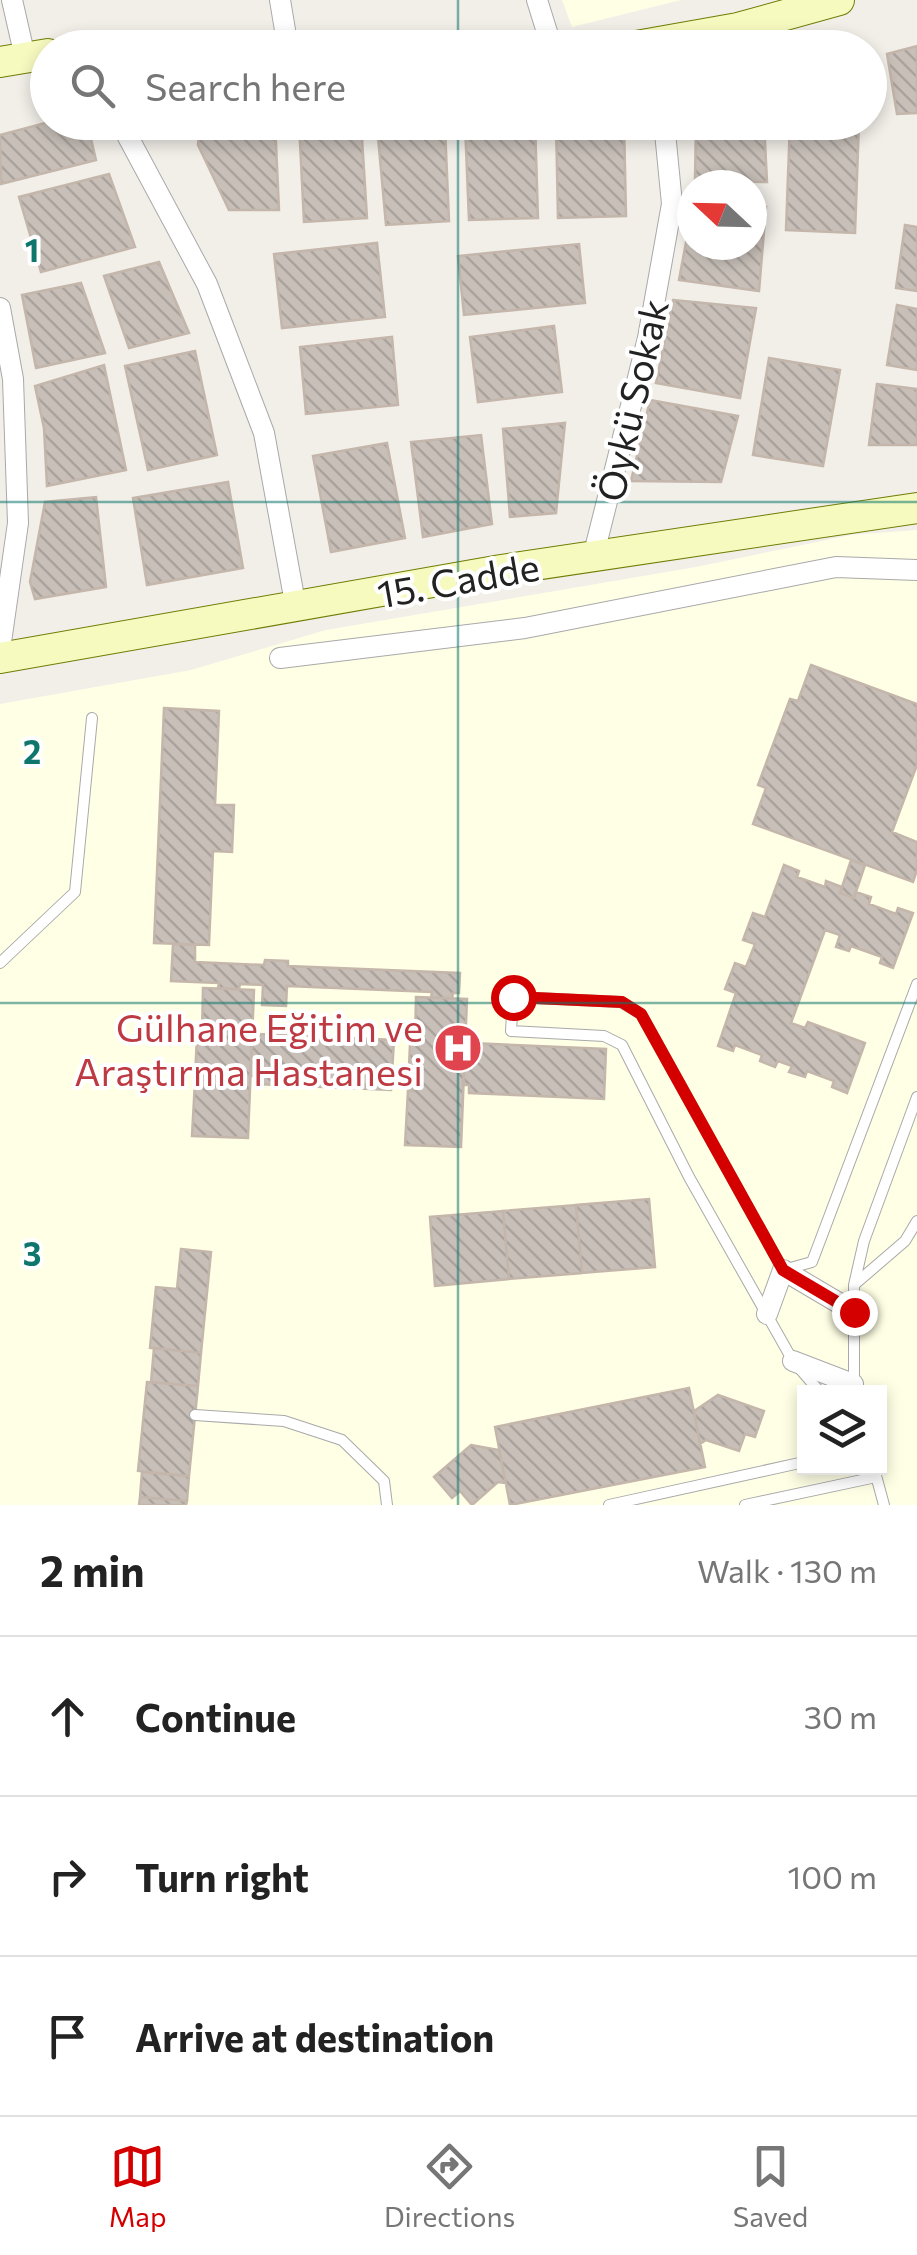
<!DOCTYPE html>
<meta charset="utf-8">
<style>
:root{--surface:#fff;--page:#f6f6f6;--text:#222;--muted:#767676;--line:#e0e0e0;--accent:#d40000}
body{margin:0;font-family:Commissioner,sans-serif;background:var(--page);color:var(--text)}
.controls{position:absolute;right:30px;bottom:30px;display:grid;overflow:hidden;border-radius:0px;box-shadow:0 5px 15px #0003}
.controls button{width:90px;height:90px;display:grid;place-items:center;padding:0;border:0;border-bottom:2px solid var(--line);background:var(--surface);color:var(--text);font:50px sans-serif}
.compass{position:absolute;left:677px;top:170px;width:90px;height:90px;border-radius:50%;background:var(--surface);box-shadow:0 5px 15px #0003;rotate:292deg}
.stop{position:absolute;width:30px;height:30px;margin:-22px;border:8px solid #d40000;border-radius:50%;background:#fff}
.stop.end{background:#d40000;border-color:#fff;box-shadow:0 2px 10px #0008}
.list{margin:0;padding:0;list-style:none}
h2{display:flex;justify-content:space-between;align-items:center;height:130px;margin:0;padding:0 40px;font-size:42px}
h2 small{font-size:32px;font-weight:400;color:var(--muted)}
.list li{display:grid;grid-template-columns:65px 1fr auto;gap:30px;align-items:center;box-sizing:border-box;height:160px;padding:0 40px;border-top:2px solid var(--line)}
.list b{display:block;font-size:38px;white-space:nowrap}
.list em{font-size:32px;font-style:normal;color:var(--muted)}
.icon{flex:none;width:55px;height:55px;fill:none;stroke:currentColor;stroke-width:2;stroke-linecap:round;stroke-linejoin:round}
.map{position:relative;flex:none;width:917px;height:1505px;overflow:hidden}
.search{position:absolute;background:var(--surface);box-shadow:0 5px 15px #0003;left:30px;right:30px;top:30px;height:110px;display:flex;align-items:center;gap:25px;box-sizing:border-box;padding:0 35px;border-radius:55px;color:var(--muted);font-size:38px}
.sheet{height:610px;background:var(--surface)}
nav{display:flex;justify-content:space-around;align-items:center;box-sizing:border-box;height:140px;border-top:2px solid var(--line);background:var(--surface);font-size:28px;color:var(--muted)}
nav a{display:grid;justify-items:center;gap:5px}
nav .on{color:var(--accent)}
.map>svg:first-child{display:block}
.education{fill:#ffffe5;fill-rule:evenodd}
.building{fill:url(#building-back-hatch);stroke:#c4b6ab;stroke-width:2.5}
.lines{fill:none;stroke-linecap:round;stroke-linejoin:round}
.lane-casing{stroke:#a9a9a9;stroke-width:12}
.street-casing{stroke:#a9a9a9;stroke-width:22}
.secondary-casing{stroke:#707d05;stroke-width:32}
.lane{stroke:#fff;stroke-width:10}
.street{stroke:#fff;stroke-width:20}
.secondary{stroke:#f7fabf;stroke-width:30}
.route{stroke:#d40000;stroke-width:12}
.grid{fill:none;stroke:#0f766e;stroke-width:2.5;stroke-opacity:0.55}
.labels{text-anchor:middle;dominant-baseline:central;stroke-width:8;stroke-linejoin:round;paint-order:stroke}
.street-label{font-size:38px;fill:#222;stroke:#fff}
.health-label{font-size:38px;fill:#be3a42;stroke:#fff;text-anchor:end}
.grid-label{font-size:32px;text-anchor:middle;font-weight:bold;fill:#0f766e;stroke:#fff;stroke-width:8;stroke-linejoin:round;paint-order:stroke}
</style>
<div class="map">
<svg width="917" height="1505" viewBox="0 0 917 1505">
<defs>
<pattern id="building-back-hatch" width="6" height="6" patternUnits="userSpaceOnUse" patternTransform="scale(2.5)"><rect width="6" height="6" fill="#c7bfb8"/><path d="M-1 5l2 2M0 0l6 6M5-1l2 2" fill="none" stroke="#aba49e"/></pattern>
</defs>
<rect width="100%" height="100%" fill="#f2efe9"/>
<!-- education -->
<path class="education" d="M562 0H681L572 27Z
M917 530V1505H0V704L191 670 326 630 696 567 851 535ZM804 1392H880V1468H804Z"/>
<!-- building -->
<path class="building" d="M917 46V113L897 114 887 54Z
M49 122H87L96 160 1 184 0 135Z
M200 122H275L279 210H229L198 145Z
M361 122 367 218 304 222 299 123Z
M535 122 538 218 469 220 465 124Z
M556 122H624L626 216 558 218Z
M696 122H764L767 182 695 181Z
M790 122H859L855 233 786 230Z
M377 126 445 127 449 221 386 225Z
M109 174 135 247 41 272 19 197Z
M752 206 766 207 759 291 679 280 692 210V245H752Z
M905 225 917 227V291L896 288Z
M377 243 385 317 282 328 274 254Z
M579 244 585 303 464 315 458 256Z
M159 262 189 333 129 348 104 276Z
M81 283 105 353 36 368 22 295Z
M673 300 756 308 740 398 656 383Z
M897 305 917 309V370L887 365Z
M554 326 562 392 478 402 470 337Z
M392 337 398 405 306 414 300 347Z
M195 351 217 455 148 470 125 366Z
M769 358 840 370 823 466 753 455Z
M104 365 126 470 47 486 44 428 35 386Z
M877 384 917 389V445H869Z
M650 400 738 416 721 482 631 481Z
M565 423 556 513 510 517 503 429Z
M481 435 492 524 423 537 411 442Z
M387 443 405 538 331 552 313 456Z
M228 482 243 568 147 585 133 498Z
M96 497 106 587 35 599 30 582 45 502Z
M811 665 917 704V765L892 832 917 842V870L913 882 753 824 766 788 758 785 790 699 798 701Z
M164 708 219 711 215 805H234L232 852 213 851 209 945 154 943Z
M851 860 865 865 854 898 840 893Z
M784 865 799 871 797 877 825 887 826 881 842 887 840 893 854 898 856 892 871 897 869 904 896 914 898 908 913 913 893 968 880 963 882 957 851 946 849 951 836 947 840 935 825 930 791 1023 805 1028 808 1022 865 1043 847 1093 832 1087 834 1081 807 1071 805 1077 789 1072 792 1066 778 1061 775 1067 760 1061 762 1055 735 1045 733 1051 718 1046 736 993 725 989 735 963 746 967 755 944 743 940 753 913 765 917Z
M173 944 195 945V962L264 965 265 960 288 961V966L460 973 459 993H453L452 998H431L432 992 287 986 286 1006 262 1005 263 985 240 984 239 989 218 988 219 983 171 981Z
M203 988 254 990 248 1138 192 1136 195 1081 199 1082 195 1078 197 1036H205L202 1033Z
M416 997 467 999 461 1147 405 1145 408 1090 412 1091 408 1087 410 1045H418L415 1042Z
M258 1034 394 1040 391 1090 256 1084V1076H250L252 1043H257Z
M471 1043 606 1049 604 1099 469 1093V1085H463L465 1052H470Z
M649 1199 655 1267 582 1273 576 1205Z
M576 1205 582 1273 509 1279 503 1211Z
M503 1211 509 1279 435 1286 430 1217Z
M181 1249 211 1252 201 1353 150 1348 156 1287 177 1289Z
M154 1348 201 1353 198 1386 151 1382Z
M147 1382 198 1386 189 1476 138 1471Z
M689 1388 705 1467 510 1505 495 1427Z
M718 1395 764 1411 755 1437 745 1434 739 1451 706 1440 700 1444 694 1411Z
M471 1445 499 1450 506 1483 498 1482 472 1505 460 1491 452 1498 434 1477Z
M142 1472 189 1476 187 1501 140 1497Z
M140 1497 187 1501 186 1505H139Z"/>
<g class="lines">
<!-- lane casing -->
<g class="lane-casing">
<path id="lane" d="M0 963 75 892 92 718
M855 1284 905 1241 917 1221
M854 1387V1285L864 1241 917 1097
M820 1392 793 1361 689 1177 622 1045 604 1036 511 1031 513 997 621 1002 641 1014 783 1270 812 1262 917 984
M195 1415 284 1421 342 1440 384 1481 387 1505
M874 1468 884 1505
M609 1505 804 1462
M745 1505 876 1477"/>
</g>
<!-- street casing -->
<g class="street-casing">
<path id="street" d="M12 0 25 57
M280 0 288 48
M537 0 552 48
M120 122 207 284 264 433 296 608
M0 308 13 379 18 523 0 649
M593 557 648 338 672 204 664 122
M280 658 525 628 836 567 917 570
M767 1314 783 1270 854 1312
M793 1361 853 1384"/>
</g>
<!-- secondary casing -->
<g class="secondary-casing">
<path id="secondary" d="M625 48 738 28 839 0
M0 62 48 54
M0 658 501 570 917 508"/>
</g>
<!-- lane -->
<use href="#lane" class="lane"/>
<!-- street -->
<use href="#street" class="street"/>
<!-- secondary -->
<use href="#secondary" class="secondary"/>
</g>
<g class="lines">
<!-- route -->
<path class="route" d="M513 997 622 1002 641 1014 783 1270 854 1312"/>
</g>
<!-- grid -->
<path class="grid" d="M458 0V48M458 122V1505M0 502H917M0 1003H917"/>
<!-- icons -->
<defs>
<g id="hospital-disc" transform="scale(2.5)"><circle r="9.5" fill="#e0444e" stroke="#fff"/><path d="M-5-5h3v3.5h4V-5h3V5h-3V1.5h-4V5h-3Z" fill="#fff"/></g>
</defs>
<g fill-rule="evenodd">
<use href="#hospital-disc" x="458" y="1048"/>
</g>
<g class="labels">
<!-- street labels -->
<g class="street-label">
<text transform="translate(631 400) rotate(-77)">Öykü Sokak</text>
<text transform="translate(458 579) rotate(-10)">15. Cadde</text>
</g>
<!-- health labels -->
<g class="health-label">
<text x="423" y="1026">Gülhane Eğitim ve<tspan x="423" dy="44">Araştırma Hastanesi</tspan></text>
</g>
</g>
<g class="grid-label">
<text x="32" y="262">1</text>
<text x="32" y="764">2</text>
<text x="32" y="1266">3</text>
</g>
</svg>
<div class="controls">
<button><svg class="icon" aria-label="layers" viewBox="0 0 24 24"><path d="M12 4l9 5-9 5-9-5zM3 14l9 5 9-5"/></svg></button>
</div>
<svg class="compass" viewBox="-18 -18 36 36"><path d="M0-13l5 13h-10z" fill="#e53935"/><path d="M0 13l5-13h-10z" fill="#767676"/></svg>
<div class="stop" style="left:513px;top:997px"></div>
<div class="stop end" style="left:854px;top:1312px"></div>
<div class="search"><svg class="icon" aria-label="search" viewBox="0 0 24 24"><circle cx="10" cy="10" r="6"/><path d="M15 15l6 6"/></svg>Search here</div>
</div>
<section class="sheet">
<h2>2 min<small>Walk · 130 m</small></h2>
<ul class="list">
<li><svg class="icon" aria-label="ahead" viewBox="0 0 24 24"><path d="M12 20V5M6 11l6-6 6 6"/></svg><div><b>Continue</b></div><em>30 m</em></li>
<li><svg class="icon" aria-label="right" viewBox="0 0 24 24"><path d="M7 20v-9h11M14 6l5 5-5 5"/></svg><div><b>Turn right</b></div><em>100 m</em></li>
<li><svg class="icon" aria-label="arrive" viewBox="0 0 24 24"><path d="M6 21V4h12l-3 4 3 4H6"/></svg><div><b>Arrive at destination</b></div></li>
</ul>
</section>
<nav>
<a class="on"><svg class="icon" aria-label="map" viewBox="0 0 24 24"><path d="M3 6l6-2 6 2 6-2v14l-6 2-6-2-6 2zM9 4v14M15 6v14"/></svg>Map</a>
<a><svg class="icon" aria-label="directions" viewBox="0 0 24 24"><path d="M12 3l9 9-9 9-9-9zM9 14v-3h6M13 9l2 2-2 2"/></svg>Directions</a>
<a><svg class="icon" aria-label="saved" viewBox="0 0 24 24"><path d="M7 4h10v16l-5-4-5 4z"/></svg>Saved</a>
</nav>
